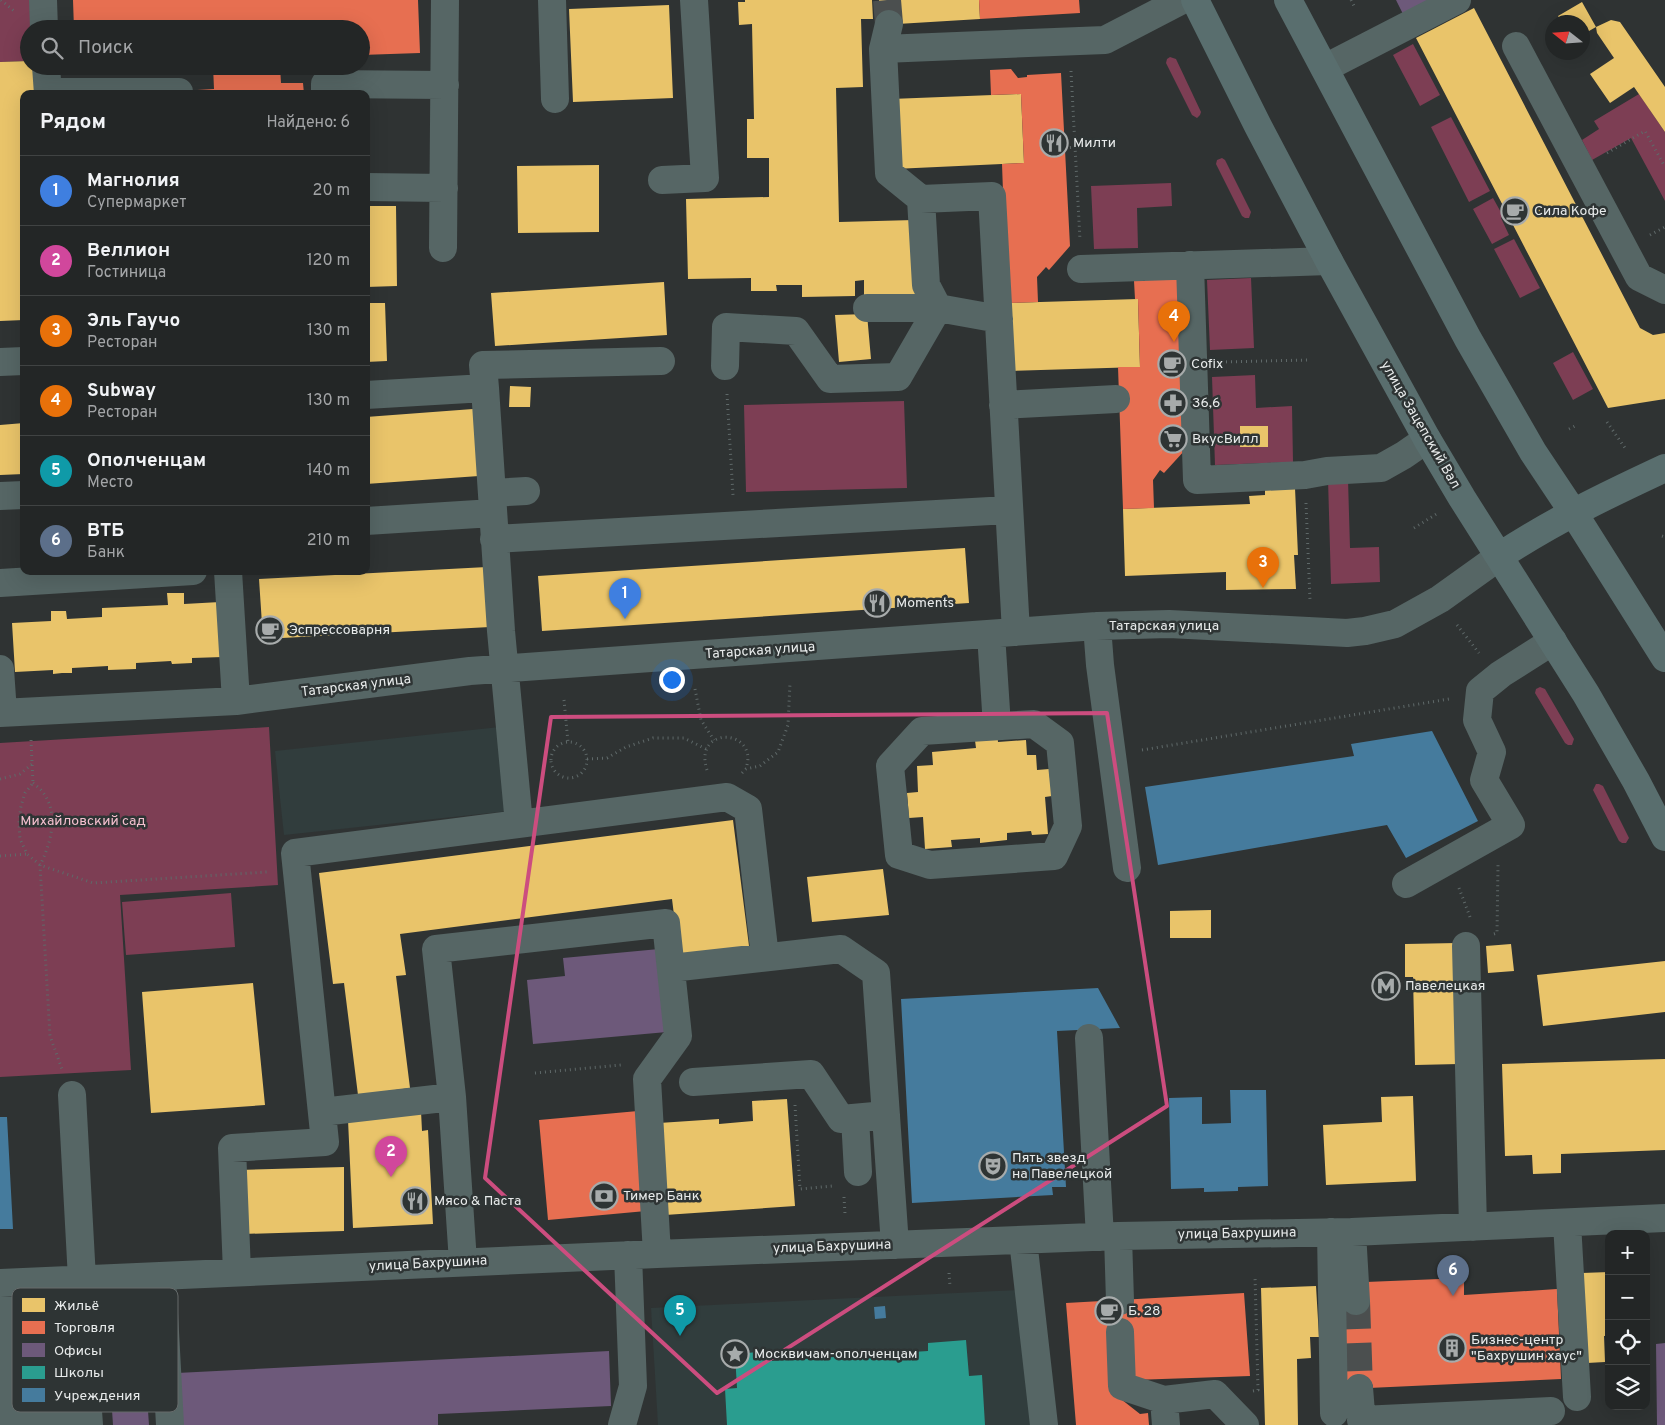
<!DOCTYPE html>
<html lang="ru">
<meta charset="utf-8">
<style>
:root{--surface:#232626;--page:#2f3232;--text:#f1f3f6;--muted:#a3a5a7;--line:#404343;--accent:#95b2f1}
body{margin:0;font-family:Overpass,sans-serif;background:var(--page);color:var(--text)}
.controls{position:absolute;right:15px;bottom:15px;display:grid;overflow:hidden;border-radius:10px;box-shadow:0 5px 20px #0002}
.controls button{width:45px;height:45px;display:grid;place-items:center;padding:0;border:0;border-bottom:1px solid var(--line);background:var(--surface);color:var(--text);font:25px sans-serif}
.compass{position:absolute;left:1545px;top:15px;width:45px;height:45px;border-radius:50%;background:var(--surface);box-shadow:0 5px 20px #0002;rotate:287deg}
.you{position:absolute;left:671px;top:679px;width:18px;height:18px;margin:-12px;border:4px solid #fff;border-radius:50%;background:#1a73e8;box-shadow:0 0 0 8px #1a73e833}
.badge{display:grid;place-items:center;width:32px;height:32px;border-radius:50%;background:var(--accent);color:#fff;font-size:16px;font-weight:700}
.pin{position:absolute;translate:-50% -41px;filter:drop-shadow(0 1px 2px #0008)}
.pin::after{content:'';position:absolute;top:26px;width:18px;height:15px;background:inherit;clip-path:polygon(0 0,100% 0,50% 100%)}
.list{margin:0;padding:0;list-style:none}
h2{display:flex;justify-content:space-between;align-items:center;height:65px;margin:0;padding:0 20px;font-size:21px}
h2 small{font-size:16px;font-weight:400;color:var(--muted)}
.list li{display:grid;grid-template-columns:32px 1fr auto;gap:15px;align-items:center;box-sizing:border-box;height:70px;padding:0 20px;border-top:1px solid var(--line)}
.list b{display:block;font-size:19px;white-space:nowrap}
.list p{margin:0;font-size:16px;white-space:nowrap;color:var(--muted)}
.list em{font-size:16px;font-style:normal;color:var(--muted)}
.icon{flex:none;width:28px;height:28px;fill:none;stroke:currentColor;stroke-width:2;stroke-linecap:round;stroke-linejoin:round}
.map{position:relative;flex:none;width:1665px;height:1425px;overflow:hidden}
.search{position:absolute;background:var(--surface);box-shadow:0 5px 20px #0002;left:20px;top:20px;width:350px;height:55px;display:flex;align-items:center;gap:12px;box-sizing:border-box;padding:0 18px;border-radius:28px;color:var(--muted);font-size:19px}
.panel{position:absolute;background:var(--surface);box-shadow:0 5px 20px #0002;left:20px;top:90px;width:350px;height:485px;border-radius:10px}
.map>svg:first-child{display:block}
.built{fill:#313d3d}
.green{fill:#7d3e54}
.homes{fill:#e9c46a}
.shops{fill:#e76f51}
.offices{fill:#6d597a}
.schools{fill:#2a9d8f}
.public{fill:#457b9d}
.lines{fill:none;stroke-linecap:round;stroke-linejoin:round}
.minor-tunnel{stroke:#4b4f4f;stroke-width:28;stroke-dasharray:28 14;stroke-linecap:butt}
.path{stroke:#5f6969;stroke-width:3;stroke-dasharray:1 4;stroke-linecap:butt}
.minor{stroke:#566665;stroke-width:28}
.major{stroke:#596e6e;stroke-width:28}
.marked{fill:none;stroke:#cc4d7f;stroke-width:4;stroke-linejoin:round}
.labels{text-anchor:middle;dominant-baseline:central;stroke-width:5;stroke-linejoin:round;paint-order:stroke}
.poi-label{font-size:14px;fill:#e8ebeb;stroke:#2e3434;text-anchor:start}
.street-label{font-size:14px;fill:#e8ebeb;stroke:#2e3434}
.park-label{font-size:14px;fill:#f4bfce;stroke:#2e3434}
.key{fill:#2e3434;stroke:#666b6b;stroke-width:1}
.key-label{font-size:14px;fill:#e8ebeb}
</style>
<div class="map">
<svg width="1665" height="1425" viewBox="0 0 1665 1425">
<rect width="100%" height="100%" fill="#2f3333"/>
<!-- built -->
<path class="built" d="M500 727 509 811 284 835 275 751Z
M1020 1290 1037 1425H658L651 1308Z"/>
<!-- green -->
<path class="green" d="M0 0H33L34 29H29V61L0 62Z
M1413 44 1440 95 1420 106 1393 55Z
M1170 57 1176 59 1201 112 1200 115 1197 118 1192 115 1166 63 1167 59Z
M1639 94 1665 132V201L1631 138 1592 160 1582 140 1599 129 1594 121Z
M1451 117 1490 191 1469 202 1431 127Z
M1222 158 1225 160 1251 212 1249 218H1245L1242 216 1216 164 1217 160Z
M1171 183 1172 206 1137 208 1138 248 1094 249 1091 186Z
M1493 198 1503 216 1501 218 1509 235 1492 244 1473 209Z
M1514 239 1540 288 1520 298 1494 249Z
M1251 278 1254 348 1210 350 1207 280Z
M1573 352 1593 389 1573 400 1553 363Z
M1255 375 1256 408 1292 406 1293 462 1215 465 1212 377Z
M904 401 907 488 746 492 744 405Z
M1328 479H1348L1350 548 1379 547 1380 582 1331 584Z
M1540 687 1545 689 1574 739 1572 745H1568L1565 743 1535 693 1536 689Z
M269 727 278 885 120 895 131 1070 0 1077V743Z
M1596 784H1599L1603 786 1629 838 1626 843H1622L1619 841 1593 790Z
M231 893 235 947 126 955 122 902Z"/>
<!-- homes -->
<path class="homes" d="M745 0H872L873 19H861L863 87 836 88 839 222 914 220 916 297 864 298V280L855 281V296L802 297V285H776L777 291H751V278L688 279 686 199 769 197V158H747V119H754L752 24 739 25 738 2H745Z
M879 0H979L980 19 881 25Z
M1582 2 1596 27 1582 35V22H1562L1558 16Z
M669 5 673 98 573 102 569 9Z
M1474 8 1640 328 1653 335 1665 333V399L1608 408 1416 38Z
M1611 20 1620 22 1665 87V132L1634 87 1610 103 1590 74 1614 58 1597 33 1596 27Z
M29 61V66H37L38 94H24V320L0 321V62Z
M1021 94 1024 163 894 169 891 99Z
M599 165V232L518 233 517 166Z
M366 206H396L397 286 366 287Z
M664 282 667 335 495 346 491 293Z
M1138 299 1140 367 1009 371 1007 303Z
M366 303H385L387 361 366 362Z
M867 314 871 359 839 362 835 315Z
M510 386 531 387 530 407H509Z
M473 409 479 476 366 484V417Z
M24 423V474L0 475V425Z
M1240 426H1268V447H1240Z
M1295 488 1298 555H1294L1296 589 1226 590V572L1125 576 1123 509 1250 504 1249 496 1265 495V490Z
M965 548 969 603 542 631 538 576Z
M487 567 490 627 263 639 259 579Z
M167 593H184V604L220 602 223 657 192 658V663L172 664 171 661 136 663V669L108 670V666L72 668V673H62L53 674V670L15 672 12 623 51 621V611H66L67 619 102 617V608L168 605Z
M997 731 998 742 1026 740 1027 755H1036L1037 770 1049 769 1052 796 1045 797 1048 834 1032 835 1031 831 1007 833V840L980 843V838L951 840 952 847 925 849 923 817 909 818 907 793 918 792 917 766 933 765 932 752 976 748 974 733Z
M733 820 749 946 679 955 672 899 400 934 406 975 396 976 410 1088 358 1095 344 983 333 984 319 873Z
M883 869 889 915 812 922 807 877Z
M1211 910V938H1170V911Z
M1457 943 1459 1064 1415 1065 1413 977H1405V944Z
M1511 944 1514 971 1488 973 1486 946Z
M1665 961V1012L1543 1026 1537 975Z
M253 983 265 1105 151 1113 142 992Z
M1665 1059V1150L1561 1154V1173L1533 1174 1532 1155 1505 1156 1502 1064Z
M1413 1096 1416 1181 1326 1185 1323 1125 1382 1122 1381 1097Z
M787 1099 795 1206 665 1215 659 1123 719 1119V1124L753 1121 752 1101Z
M421 1111 422 1131 428 1130 433 1224 353 1228 348 1120Z
M344 1167V1231L243 1234 239 1170Z
M1609 1272V1336H1604L1605 1362 1587 1363 1582 1273Z
M1316 1286 1319 1337H1310L1311 1358 1297 1359 1298 1425H1265L1261 1288Z"/>
<!-- shops -->
<path class="shops" d="M73 0H418L420 53 361 55V29H74Z
M979 0H1079L1080 13 980 19Z
M213 66H280L281 83H303L304 94H198L197 90 214 89Z
M1011 69 1018 78 1027 77V75L1061 73 1070 246 1049 270 1046 267 1037 277 1038 302 1007 303 1002 164 1024 163 1021 94 991 95 990 70Z
M1178 277 1185 450 1164 473 1160 470 1153 480 1154 508 1123 509 1118 367H1140L1138 299H1135L1134 281H1145L1144 278Z
M638 1111 646 1211 548 1220 539 1120Z
M1464 1278V1295L1557 1289 1561 1379 1347 1389 1343 1302 1366 1282Z
M1244 1293 1250 1376 1133 1380 1112 1392 1140 1414 1148 1413 1149 1425H1076L1066 1303Z"/>
<!-- offices -->
<path class="offices" d="M1396 0H1431L1403 14Z
M659 949 667 1032 533 1044 527 980 565 976 563 958Z
M143 1339 149 1425H113L111 1395H97L94 1342Z
M1665 1343V1425H1657L1656 1344Z
M609 1351 611 1406 438 1414V1425H180L177 1373Z"/>
<!-- schools -->
<path class="schools" d="M966 1340 969 1376 982 1375 985 1425H727L725 1389 737 1388 735 1354 771 1351 772 1361 928 1351V1343Z"/>
<!-- public -->
<path class="public" d="M1432 731 1478 821 1406 858 1387 825 1158 865 1145 787 1354 756 1351 744Z
M1098 988 1120 1028 1057 1031 1066 1187H1052L1053 1195 912 1203 901 999Z
M1230 1090H1266L1268 1186 1238 1187V1191L1204 1192V1188L1171 1189 1169 1098 1202 1097V1124L1231 1123Z
M0 1117H7L13 1229H0Z
M885 1306 886 1318 875 1319 874 1307Z"/>
<g class="lines">
<!-- minor-tunnel -->
<path class="minor-tunnel" d="M887 0 889 24
M1356 1301 1359 1388"/>
<!-- path -->
<path class="path" d="M1 0 14 11
M1351 0 1354 6
M1071 71 1080 240
M1065 148 1075 147
M1607 153 1645 131 1665 167
M1650 235 1665 227
M1221 362 1308 360
M727 394 733 495
M1607 422 1625 448
M1569 429 1575 426
M1306 503 1310 600
M1414 528 1438 513
M1662 536 1665 537
M1457 625 1479 653
M695 689 701 720 714 740
M564 700 568 742
M31 740 33 783 25 793 21 806 19 823 20 839 27 854 40 865 93 883 267 872
M551 760a18 18 0 1 1 36 0a18 18 0 1 1-36 0Z
M1142 750 1449 699
M587 759 607 758 626 747 653 738H684L706 749
M707 770C694 731 745 727 748 757 748 761 747 765 746 769
M742 773 746 769 760 766 778 752 788 725 790 683
M0 779 20 774 32 764
M33 783C38 787 43 791 46 797 58 817 50 846 40 865L50 1036 62 1069
M0 856 27 854
M1459 888 1470 917
M1494 934 1497 933 1498 865
M535 1073 621 1065
M795 1105 800 1189 833 1186
M844 1197 845 1214
M949 1273 950 1286
M1253 1391 1258 1390 1255 1276"/>
<!-- minor -->
<path class="minor" d="M43 0 44 29
M552 0 555 99
M1516 46 1639 277 1665 290
M883 49 889 24
M46 66 48 94
M1325 68 1457 0
M48 92H179V94
M325 94V84L445 85
M662 180 705 178 694 0
M366 187 444 188
M921 199 926 285 938 308
M443 248 445 0
M1190 265 1197 480 1305 475 1327 471 1381 468 1404 455 1427 439
M1081 269 1329 261
M867 308H938L999 319
M0 362 24 361
M725 366 726 327 796 331 830 379 898 377 938 308
M485 388 483 365 661 361
M366 395 485 388 501 631 519 824
M1003 405 1116 399
M492 493 526 491
M0 496 24 495
M366 521 493 513
M494 539 1008 510
M228 571 236 701
M0 583 193 571
M1097 626 1100 665 1127 868
M1016 632 992 196 921 199 889 173 883 49 1105 40 1182 0
M991 634 997 726
M0 669 3 713
M0 713 236 701 470 671 1097 626 1169 624 1347 633 1365 631 1395 624 1440 599 1500 556
M1034 724 1060 743 1068 826 1054 856 930 865 899 855 890 766 922 731Z
M1406 884 1511 825 1484 780 1492 752 1477 720 1480 691 1501 674 1553 641
M1466 946 1473 1227
M671 968 841 949 876 973 895 1245
M1089 1038 1100 1237
M693 1082 811 1074 841 1119 886 1115
M72 1095 82 1279
M452 1097 436 949 666 923 678 1036 647 1079 657 1254
M322 1112 452 1097 463 1262
M855 1118 858 1172
M1567 1223 1577 1397
M1331 1232 1334 1413
M1352 1232 1356 1301
M1118 1236 1120 1301
M1023 1240 1044 1425
M237 1272 232 1148 325 1142 295 853 727 797 748 809 765 957
M162 1276 170 1425
M0 1283 657 1254 1118 1236 1352 1232 1665 1218
M2 1283 5 1414 88 1411 89 1425
M1120 1332 1122 1386 1164 1400 1215 1394 1245 1425
M1359 1388 1362 1425
M1164 1400 1166 1425
M1361 1420 1551 1411
M622 1425 633 1386 628 1255"/>
<!-- major -->
<path class="major" d="M1195 0 1258 126 1329 261 1427 439 1462 498 1586 694 1636 781 1665 837
M1288 0 1468 339 1533 452 1573 512 1665 658
M1500 556C1553 521 1607 495 1665 468"/>
</g>
<!-- marked area -->
<path class="marked" d="M1107 713 1167 1106 717 1393 485 1178 551 717Z"/>
<!-- icons -->
<defs>
<g id="restaurant-ring" transform="scale(1.4375)"><circle r="9.5" fill="#2e3434" stroke="#a7abab" stroke-width="1.5"/><path d="M-5-6h1v4h1v-4h1v4h1v-4h1v5L-1.5 .5V6h-2V.5L-5-1ZM5-6V6H3V1.5H1.5Q1.5-4 5-6Z" fill="#a7abab"/></g>
<g id="cafe-ring" transform="scale(1.4375)"><circle r="9.5" fill="#2e3434" stroke="#a7abab" stroke-width="1.5"/><path d="M-5.5-4.5H6V0H3Q3 3.5 0 3.5H-2.5Q-5.5 3.5-5.5 0ZM3-3.2v2h1.7v-2ZM-6 4.5H4V6H-6Z" fill="#a7abab"/></g>
<g id="pharmacy-ring" transform="scale(1.4375)"><circle r="9.5" fill="#2e3434" stroke="#a7abab" stroke-width="1.5"/><path d="M-2-6h4v4h4v4h-4v4h-4v-4h-4v-4h4Z" fill="#a7abab"/></g>
<g id="supermarket-ring" transform="scale(1.4375)"><circle r="9.5" fill="#2e3434" stroke="#a7abab" stroke-width="1.5"/><path d="M-6-5.5h2.5l.6 2H6L4.5 2H-2.5L-4.4-4H-6ZM-1.5 3.2a1.3 1.3 0 1 0 .1 0ZM3 3.2a1.3 1.3 0 1 0 .1 0Z" fill="#a7abab"/></g>
<g id="metro-ring" transform="scale(1.4375)"><circle r="9.5" fill="#2e3434" stroke="#a7abab" stroke-width="1.5"/><path d="M-5.5 5V-5H-3L0 0L3-5H5.5V5H3V-.5L0 4L-3-.5V5Z" fill="#a7abab"/></g>
<g id="theatre-ring" transform="scale(1.4375)"><circle r="9.5" fill="#2e3434" stroke="#a7abab" stroke-width="1.5"/><path d="M-5-5.5Q0-4 5-5.5V0Q5 5 0 6Q-5 5-5 0ZM-3.3-2.5H-1v1.5H-3.3ZM1-2.5H3.3v1.5H1ZM-2.8 1Q0 5.5 2.8 1Z" fill="#a7abab"/></g>
<g id="bank-ring" transform="scale(1.4375)"><circle r="9.5" fill="#2e3434" stroke="#a7abab" stroke-width="1.5"/><path d="M-6-4H6V4H-6ZM0-2.3a2.3 2.3 0 1 0 0 4.6a2.3 2.3 0 1 0 0-4.6Z" fill="#a7abab"/></g>
<g id="building-ring" transform="scale(1.4375)"><circle r="9.5" fill="#2e3434" stroke="#a7abab" stroke-width="1.5"/><path d="M-4-6H4V6H1V3H-1V6H-4ZM-2.5-4.3h1.7v1.8h-1.7ZM.8-4.3h1.7v1.8H.8ZM-2.5-1h1.7V.8h-1.7ZM.8-1h1.7V.8H.8Z" fill="#a7abab"/></g>
<g id="sight-ring" transform="scale(1.4375)"><circle r="9.5" fill="#2e3434" stroke="#a7abab" stroke-width="1.5"/><path d="M0-6L1.8-2.2L6-1.7L2.9 1.2L3.7 5.4L0 3.3L-3.7 5.4L-2.9 1.2L-6-1.7L-1.8-2.2Z" fill="#a7abab"/></g>
</defs>
<g fill-rule="evenodd">
<use href="#restaurant-ring" x="1054" y="143"/>
<use href="#cafe-ring" x="1515" y="211"/>
<use href="#cafe-ring" x="1172" y="364"/>
<use href="#pharmacy-ring" x="1173" y="403"/>
<use href="#supermarket-ring" x="1173" y="439"/>
<use href="#restaurant-ring" x="877" y="603"/>
<use href="#cafe-ring" x="270" y="630"/>
<use href="#metro-ring" x="1386" y="986"/>
<use href="#theatre-ring" x="993" y="1166"/>
<use href="#bank-ring" x="604" y="1196"/>
<use href="#restaurant-ring" x="415" y="1201"/>
<use href="#cafe-ring" x="1109" y="1311"/>
<use href="#building-ring" x="1452" y="1348"/>
<use href="#sight-ring" x="735" y="1354"/>
</g>
<g class="labels">
<!-- poi labels -->
<g class="poi-label">
<text x="1073" y="143">Милти</text>
<text x="1534" y="211">Сила Кофе</text>
<text x="1191" y="364">Cofix</text>
<text x="1192" y="403">36,6</text>
<text x="1192" y="439">ВкусВилл</text>
<text x="896" y="603">Moments</text>
<text x="289" y="630">Эспрессоварня</text>
<text x="1405" y="986">Павелецкая</text>
<text x="1012" y="1158">Пять звезд<tspan x="1012" dy="16">на Павелецкой</tspan></text>
<text x="623" y="1196">Тимер Банк</text>
<text x="434" y="1201">Мясо &amp; Паста</text>
<text x="1128" y="1311">Б. 28</text>
<text x="1471" y="1340">Бизнес-центр<tspan x="1471" dy="16">"Бахрушин хаус"</tspan></text>
<text x="754" y="1354">Москвичам-ополченцам</text>
</g>
<!-- street labels -->
<g class="street-label">
<text transform="translate(1420 425) rotate(60)">улица Зацепский Вал</text>
<text x="1164" y="626">Татарская улица</text>
<text transform="translate(760 651) rotate(-4)">Татарская улица</text>
<text transform="translate(356 686) rotate(-7)">Татарская улица</text>
<text transform="translate(1237 1234) rotate(-1)">улица Бахрушина</text>
<text transform="translate(832 1247) rotate(-2)">улица Бахрушина</text>
<text transform="translate(428 1264) rotate(-3)">улица Бахрушина</text>
</g>
<!-- park labels -->
<g class="park-label">
<text x="83" y="821">Михайловский сад</text>
</g>
</g>
<!-- legend -->
<rect x="12" y="1288" width="166" height="124" rx="8" class="key"/>
<rect x="22" y="1298" width="23" height="14" fill="#e9c46a"/>
<rect x="22" y="1321" width="23" height="13" fill="#e76f51"/>
<rect x="22" y="1343" width="23" height="14" fill="#6d597a"/>
<rect x="22" y="1366" width="23" height="13" fill="#2a9d8f"/>
<rect x="22" y="1388" width="23" height="14" fill="#457b9d"/>
<g class="key-label">
<text x="54" y="1310">Жильё</text>
<text x="54" y="1332">Торговля</text>
<text x="54" y="1355">Офисы</text>
<text x="54" y="1377">Школы</text>
<text x="54" y="1400">Учреждения</text>
</g>
</svg>
<div class="controls">
<button>+</button>
<button>−</button>
<button><svg class="icon" aria-label="locate" viewBox="0 0 24 24"><circle cx="12" cy="12" r="6"/><path d="M12 2v4M12 18v4M2 12h4M18 12h4"/></svg></button>
<button><svg class="icon" aria-label="layers" viewBox="0 0 24 24"><path d="M12 4l9 5-9 5-9-5zM3 14l9 5 9-5"/></svg></button>
</div>
<svg class="compass" viewBox="-18 -18 36 36"><path d="M0-13l5 13h-10z" fill="#e53935"/><path d="M0 13l5-13h-10z" fill="#a3a5a7"/></svg>
<div class="you"></div>
<div class="pin badge" style="left:625px;top:619px;background:#3f7fe0">1</div>
<div class="pin badge" style="left:391px;top:1177px;background:#d1479c">2</div>
<div class="pin badge" style="left:1263px;top:588px;background:#e8710a">3</div>
<div class="pin badge" style="left:1174px;top:342px;background:#e8710a">4</div>
<div class="pin badge" style="left:680px;top:1336px;background:#0f9aa8">5</div>
<div class="pin badge" style="left:1453px;top:1296px;background:#5c6f8a">6</div>
<div class="search"><svg class="icon" aria-label="search" viewBox="0 0 24 24"><circle cx="10" cy="10" r="6"/><path d="M15 15l6 6"/></svg>Поиск</div>
<section class="panel">
<h2>Рядом<small>Найдено: 6</small></h2>
<ul class="list">
<li><span class="badge" style="background:#3f7fe0">1</span><div><b>Магнолия</b><p>Супермаркет</p></div><em>20 m</em></li>
<li><span class="badge" style="background:#d1479c">2</span><div><b>Веллион</b><p>Гостиница</p></div><em>120 m</em></li>
<li><span class="badge" style="background:#e8710a">3</span><div><b>Эль Гаучо</b><p>Ресторан</p></div><em>130 m</em></li>
<li><span class="badge" style="background:#e8710a">4</span><div><b>Subway</b><p>Ресторан</p></div><em>130 m</em></li>
<li><span class="badge" style="background:#0f9aa8">5</span><div><b>Ополченцам</b><p>Место</p></div><em>140 m</em></li>
<li><span class="badge" style="background:#5c6f8a">6</span><div><b>ВТБ</b><p>Банк</p></div><em>210 m</em></li>
</ul>
</section>
</div>
